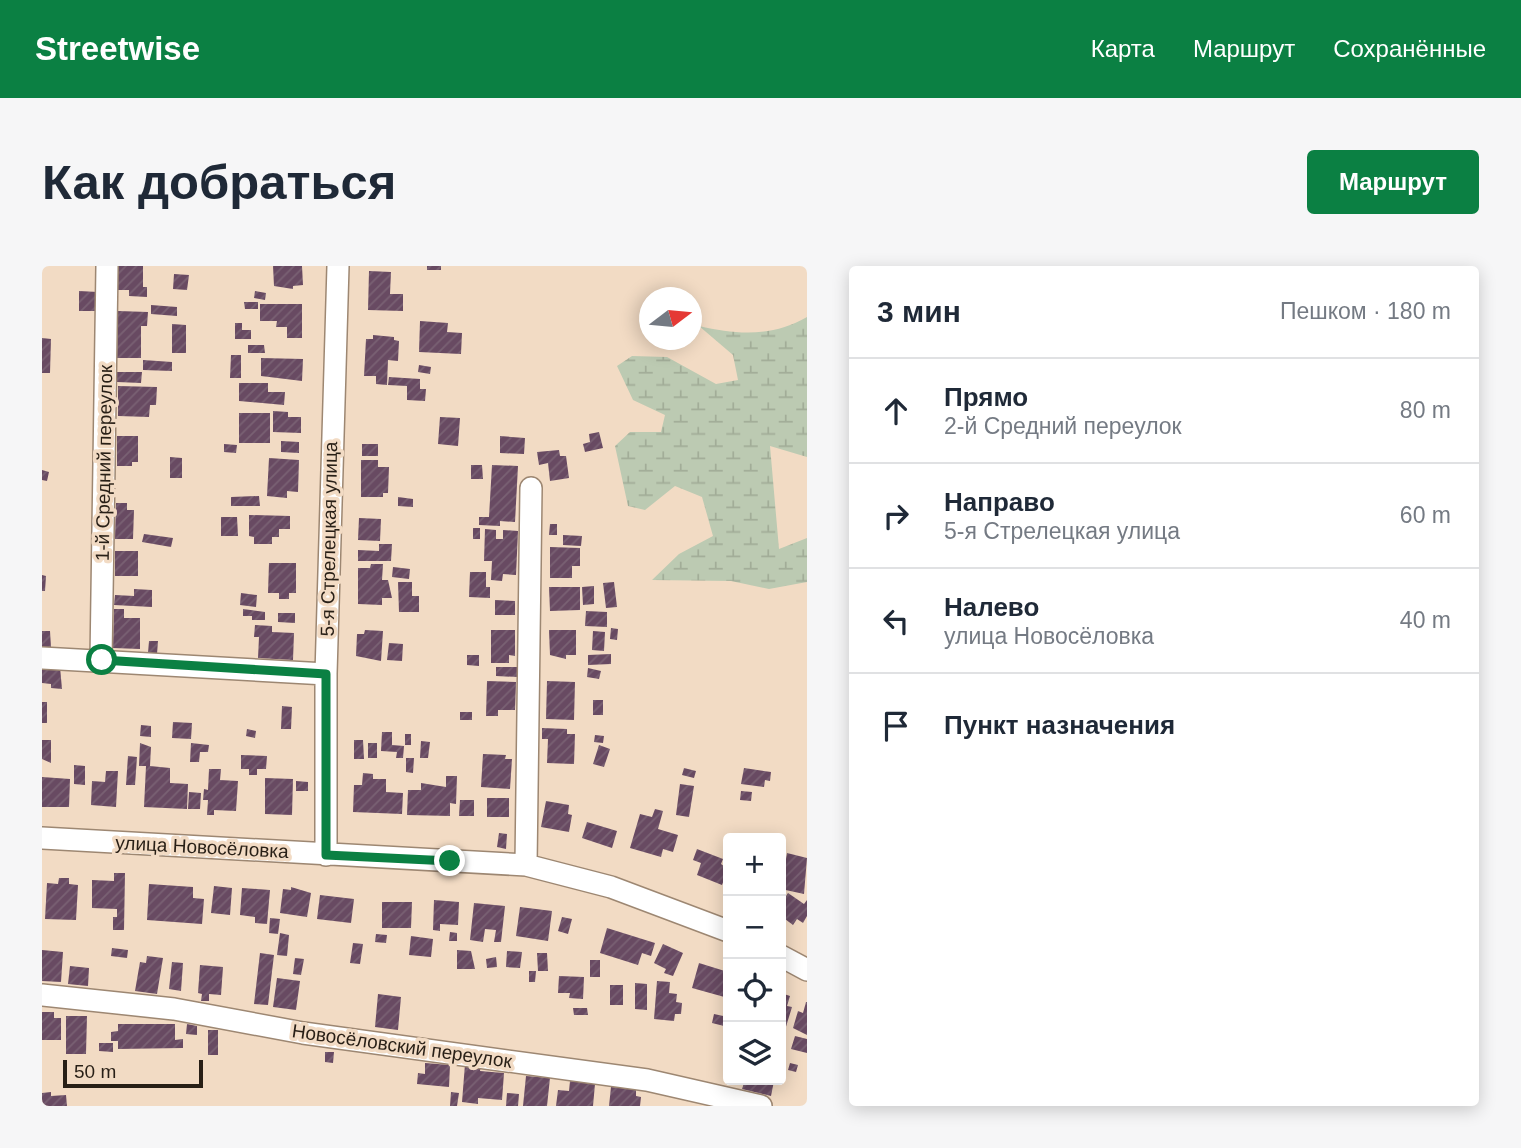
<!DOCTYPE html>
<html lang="ru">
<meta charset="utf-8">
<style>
:root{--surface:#fff;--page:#f6f6f7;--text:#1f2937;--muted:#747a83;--line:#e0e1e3;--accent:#0b8043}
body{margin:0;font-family:Arial,sans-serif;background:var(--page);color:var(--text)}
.controls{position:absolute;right:21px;bottom:21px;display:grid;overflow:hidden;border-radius:7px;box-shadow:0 4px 18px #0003}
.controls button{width:63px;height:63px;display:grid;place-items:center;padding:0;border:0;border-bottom:2px solid var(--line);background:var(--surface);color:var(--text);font:35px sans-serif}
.compass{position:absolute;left:597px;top:21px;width:63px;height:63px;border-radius:50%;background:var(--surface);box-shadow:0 4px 18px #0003;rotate:74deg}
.scale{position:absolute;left:21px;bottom:18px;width:140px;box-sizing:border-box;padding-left:7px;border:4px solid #281f16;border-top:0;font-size:19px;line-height:24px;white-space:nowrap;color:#281f16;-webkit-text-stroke:5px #f2dbc4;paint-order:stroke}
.stop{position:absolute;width:21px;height:21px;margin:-16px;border:5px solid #0b8043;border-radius:50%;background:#fff}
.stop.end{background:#0b8043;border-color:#fff;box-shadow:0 2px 7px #0008}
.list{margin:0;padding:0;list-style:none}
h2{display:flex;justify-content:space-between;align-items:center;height:91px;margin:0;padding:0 28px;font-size:30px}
h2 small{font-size:23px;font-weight:400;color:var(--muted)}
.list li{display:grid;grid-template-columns:46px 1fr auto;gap:21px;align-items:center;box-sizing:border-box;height:105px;padding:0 28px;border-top:2px solid var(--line)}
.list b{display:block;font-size:26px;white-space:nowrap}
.list p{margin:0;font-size:23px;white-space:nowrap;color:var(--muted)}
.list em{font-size:23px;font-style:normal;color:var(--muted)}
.icon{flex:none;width:38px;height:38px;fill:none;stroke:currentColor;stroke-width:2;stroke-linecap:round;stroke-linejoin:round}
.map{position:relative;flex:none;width:765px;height:840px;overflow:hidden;border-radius:7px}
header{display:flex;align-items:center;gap:42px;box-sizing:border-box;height:98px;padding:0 35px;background:var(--accent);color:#fff}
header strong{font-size:33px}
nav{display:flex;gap:38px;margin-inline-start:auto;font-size:24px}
.intro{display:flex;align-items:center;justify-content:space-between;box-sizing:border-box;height:168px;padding:0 42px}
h1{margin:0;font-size:49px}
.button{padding:18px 32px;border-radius:7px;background:var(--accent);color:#fff;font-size:24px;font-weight:700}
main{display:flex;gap:42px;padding:0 42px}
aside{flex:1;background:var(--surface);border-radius:7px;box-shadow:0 4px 18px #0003}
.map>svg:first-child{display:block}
.wetland{fill:url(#wetland-marsh)}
.building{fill:url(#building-hatch)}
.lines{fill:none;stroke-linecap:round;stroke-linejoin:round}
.minor-casing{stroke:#9d8772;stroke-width:24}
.minor{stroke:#fff;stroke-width:21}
.route{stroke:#0b8043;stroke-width:9}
.labels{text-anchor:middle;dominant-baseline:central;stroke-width:7;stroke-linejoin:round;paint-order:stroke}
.street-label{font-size:19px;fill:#281f16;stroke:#f2dbc4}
</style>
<header>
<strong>Streetwise</strong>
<nav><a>Карта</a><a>Маршрут</a><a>Сохранённые</a></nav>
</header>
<div class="intro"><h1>Как добраться</h1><a class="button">Маршрут</a></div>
<main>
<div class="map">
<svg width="765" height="840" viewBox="0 0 765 840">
<defs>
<pattern id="wetland-marsh" width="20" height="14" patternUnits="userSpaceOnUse" patternTransform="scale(1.75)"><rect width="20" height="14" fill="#bccab2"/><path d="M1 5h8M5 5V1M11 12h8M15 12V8" fill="none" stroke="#a2ad98"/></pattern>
<pattern id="building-hatch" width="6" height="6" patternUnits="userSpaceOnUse" patternTransform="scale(1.75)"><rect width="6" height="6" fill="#684a62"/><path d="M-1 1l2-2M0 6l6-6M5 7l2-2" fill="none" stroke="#796173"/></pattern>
</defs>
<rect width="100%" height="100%" fill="#f2dbc4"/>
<!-- wetland -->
<path class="wetland" d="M765 51V191L728 180 737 283 765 272V316L727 323 689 315 610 314 637 288 671 270 660 231 633 220 603 244 586 240 573 180 588 166H619L623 149 591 134 575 100 590 90 625 91 674 118 696 114 691 89 657 60C696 69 730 71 765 51Z"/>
<!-- building -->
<path class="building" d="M76 0H101V21H105V31L87 30V24H75Z
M231 0H260L261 19 251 20V23L232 20Z
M385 0H399V4H385Z
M327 5 349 6 348 28H361V45L326 44Z
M132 8 147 9 145 24 131 23Z
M37 25 56 26V45H37Z
M213 25 224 27 223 34 212 32Z
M202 36H216V43H203Z
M218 38H260V72H245V61H234L235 55H218Z
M109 39 135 41V50L109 48Z
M76 45 106 46 105 60H99V92H75Z
M378 55 406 57 405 66 420 67 419 88 377 86Z
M193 57H200V64H209V73H193Z
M130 58 144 59V87H130Z
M331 69 352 71V74L357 75 356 95 346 94 345 119 334 118V110H322L324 73H331Z
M0 72 9 73 8 107H0Z
M206 79H222L223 87H206Z
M189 89H199V112H188Z
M219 92 261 93 260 115 219 110Z
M101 94 130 96V105L101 104Z
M377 99 389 101 388 108 376 106Z
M75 106H100L99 117 75 116Z
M347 111 378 113V123H384L383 135 365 134V120L346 119Z
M197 117H226V126H243L242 139 197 135Z
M76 120 115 121 114 139H108L107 151 76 150Z
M231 145 246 146V151H259V167L231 166Z
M197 147H228V177H197Z
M398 151 418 152 416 180 396 178Z
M557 166 561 182 543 186 541 178 548 176 547 168Z
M75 170H96V196H90V200H75Z
M458 170 483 172 482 188 458 187Z
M239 175 257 176V187L239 186Z
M182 178 195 179 194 187 182 186Z
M320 178H336V190H320Z
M517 184 518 190H524L527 212 508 215 506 197 497 199 495 186Z
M128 191 140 192V212H128Z
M227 192 257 194 256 226 245 225V232L225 230Z
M319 194H336V201H347L346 227H341V231H319Z
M429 199H440L441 213H429Z
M450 199 476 200 473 256 458 255V260L437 259V251H447Z
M0 204 7 206 5 215 0 214Z
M217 230 218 240H189V231Z
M356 231 371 233V241L356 240Z
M74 237H85V244H92L91 273H73Z
M207 249 248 250V263H237V271H230V278H212V271L207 270Z
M179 251H195L196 270H179Z
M317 252 339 253 338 275 316 274Z
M508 258H515V269H507Z
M431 262H438V273H431Z
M443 263 454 264V273H461V264L476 265 474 309 461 308 460 315 449 314 450 295H442Z
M102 268 131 272 129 281 100 276Z
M521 269 540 270 539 280 521 279Z
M337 278H350L349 295H316V284L337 285Z
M508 281 538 282V300H530V312H508Z
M73 285H96V310H73Z
M227 297H254V327H247V333H237V327H226Z
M329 298H341L340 314H346L350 332H340V339L316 338V302H328Z
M351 301 368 303 367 313 350 311Z
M428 306H444V321H448V332L427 331Z
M0 309 4 310 3 325H0Z
M356 316H370V330H377V346H357Z
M572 316 575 341 564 342 561 317Z
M552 320V338L541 339 540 321Z
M507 321H538V344L508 345Z
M92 323 110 324V341L72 339 73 329 92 330Z
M199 327 215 329 214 341 198 339Z
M453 334 473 335V349H453Z
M72 343H82V352H98V383L71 382Z
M201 343 223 346V354H210V350H201Z
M544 345 565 346V361L543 360Z
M236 347H253V357L236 356Z
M213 359 230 360V366L252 367 251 394 216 392 217 371H212Z
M569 362 576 363 575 374 568 373Z
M323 364 341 365 339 395 314 390 315 368H322Z
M449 364H473V390L467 389V397H449Z
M507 364H534V389H524V393L508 389Z
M0 365H8L9 381H0Z
M551 365 563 366 562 385 550 384Z
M107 375H116L115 388 106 387Z
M347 377 361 378 360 395 345 394Z
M569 388V398L546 399V389Z
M425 389H437V400L425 399Z
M0 400 18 401 20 423 9 422V418L0 417Z
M454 401H476V411L454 410Z
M546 402 559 405 557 413 545 411Z
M445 415 474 416 473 444H456V450H444Z
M505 415 533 416 532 454 504 453Z
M551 434H561V449H551Z
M0 436H5V457H0Z
M240 440 250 441 249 463H239Z
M418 446H430V454H418Z
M131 456 150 457 149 473 130 472Z
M99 459 109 460V471L98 470Z
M500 462 525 463V468H533L532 498 505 497 506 473H500Z
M205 463 214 465 213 472 204 470Z
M340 466H350V479L362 480 361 492H354L355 486 339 485Z
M363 468H369V479H363Z
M553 469 562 470 561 477 552 476Z
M0 474H9V497L0 493Z
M312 474H321L322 493H312Z
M379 475 388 476 386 492H378Z
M98 477 109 481 108 500 128 502V517L146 518 145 543 102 541 104 500H97Z
M149 477 167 479 166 486H158L157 496H148Z
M326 477H335V492H326Z
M557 479 568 483 562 501 551 498Z
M441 488 464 489 463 493H470L468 523 439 521Z
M199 489 225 490 224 503H215V509H207V503H199Z
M86 490 95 491 93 519H84Z
M364 492H372L371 507 364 506Z
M32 499 43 500V519L32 518Z
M642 502 654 505 652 512 640 509Z
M702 502 729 506 728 515 723 514 722 521 699 518Z
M167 503H179L178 514 196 515 194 545 172 544V549H165L166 534H161L162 523 166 524Z
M64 505H76L74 541 49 539 50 515 63 516Z
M321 507 331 508V513H344V526L361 527 360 548 311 546 312 519H320Z
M404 510H415L414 538 408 537V550L365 549 366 524H379V517L404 521Z
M0 511 28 513 27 541H0Z
M223 512 251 513 250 549 223 548Z
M254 515 266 516V525H254Z
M638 518 652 520 647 551 634 549Z
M699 525 710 526 709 535 698 534Z
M147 526 159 527 158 543H146Z
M445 532H467V551H445Z
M418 534H432V550H417Z
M504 535 527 539 526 548 530 549 527 566 499 561Z
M613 543 621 545 616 563 636 569 631 586 621 583 619 591 588 582 598 548 610 551Z
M545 556 575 565 570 582 540 572Z
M457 567 465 568 464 583 455 581Z
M655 583 681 593 679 598 686 603 680 619 655 609 659 597 651 594Z
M745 587 765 592 762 628 739 623Z
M72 607H83L82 664H71V651H75V643L50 642V614L72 615Z
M17 612H27V618L36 619 34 654 3 653 5 617 16 618Z
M107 618 151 621V632L162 633 160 658 105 654Z
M172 620 190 622 188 649 169 647Z
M249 621 269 627 265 651 238 647 241 623 249 624Z
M200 622 228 624 225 658 213 657V651L198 649Z
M746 627 762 638 765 634V650L761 657 755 653 751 659 739 650V638Z
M278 629 312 633 309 657 275 653Z
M392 634 417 636 416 659 398 658V665L391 664Z
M340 636H370L369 662H340Z
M432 637 463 640 459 676H452L454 664 443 663 441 676 428 674Z
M478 641 510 645 506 675 474 670Z
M520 651 530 653 526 668 516 665Z
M228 652 238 653 236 668 227 667Z
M565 662 613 677 609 690 600 687 596 699 558 687Z
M408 666 415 667V675H407Z
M238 667 247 669 245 690 235 689Z
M334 668 345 669 344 677 333 676Z
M369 670 391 673 389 691 367 689Z
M311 677 321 678 318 698 308 697Z
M621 678 641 687 631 710 622 707 624 703 612 697Z
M70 682 86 684 85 692 69 690Z
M0 684 21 686 19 716 0 715Z
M415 684 429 685 433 703H415Z
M465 685 480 686 478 702 464 701Z
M218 687 232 689 226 739 212 738Z
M495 687H505L506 705H496Z
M105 690 121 692 115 728 93 725 98 696 104 697Z
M454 691 455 701 445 702 444 693Z
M253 692 262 693 259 709 251 708Z
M548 694H558V711H548Z
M130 696 141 697 139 725 127 723Z
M657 697 686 706V732L650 722Z
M158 699 181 701 179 729 167 728V735H159L160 728 156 727Z
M28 700 47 702 46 720 26 718Z
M487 705H494L493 716H487Z
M517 710 542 711 541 733 527 732 528 727H516Z
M235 712 258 715 254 744 231 741Z
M615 715 628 716 627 727 635 728 634 736 640 737 639 748H633L632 755 612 753Z
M593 717 605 718V744L593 743Z
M568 719H581V739H568Z
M739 727 748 730 745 740 750 741 743 764 739 762Z
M336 728 359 731 356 764 333 761Z
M764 736H765V769L751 762 756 745 761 747Z
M531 742H545L546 749H532Z
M0 746H12V752H19V774H0Z
M672 748 686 751V761L670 757Z
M24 750H45L44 788H24Z
M76 758H133V774L141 773V782L76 783V775H69V766L76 765Z
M145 758 155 760V769L144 768Z
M166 764H176V789H166Z
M753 770 765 773V787L749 783Z
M57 777H71V786L57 785Z
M283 786H292L291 797 283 796Z
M383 797 408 799 407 821 375 818 376 807 383 808Z
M748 797 756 799 754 806 746 804Z
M423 798 439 799 438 805 462 807 460 834 436 832V838L420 836Z
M484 810 508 812 505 840H481Z
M703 814 732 815 729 830 700 823Z
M528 815 553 818 551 840H514L516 824 527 825Z
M569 821 594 823V830L599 831 598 840H567Z
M9 826V830L24 829 25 840H0V827Z
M409 826 417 827 415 840H408Z
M465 827 477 828 476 840H464Z"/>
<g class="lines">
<!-- minor casing -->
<g class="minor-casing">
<path id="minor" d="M0 392 284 408
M59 394 65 0
M0 572 484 599 569 621 686 665
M284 589V408L296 0
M484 599 489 222
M739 690 765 704
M0 729 132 743 261 767 605 814 719 840"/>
</g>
<!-- minor -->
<use href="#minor" class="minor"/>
</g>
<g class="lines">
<!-- route -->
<path class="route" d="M60 394 284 408V589L408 595"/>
</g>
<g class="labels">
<!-- street labels -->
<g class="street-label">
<text transform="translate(62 197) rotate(-89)">1-й Средний переулок</text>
<text transform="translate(287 273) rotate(-89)">5-я Стрелецкая улица</text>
<text transform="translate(160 581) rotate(3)">улица Новосёловка</text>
<text transform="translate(360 780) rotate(8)">Новосёловский переулок</text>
</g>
</g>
</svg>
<div class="controls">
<button>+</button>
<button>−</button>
<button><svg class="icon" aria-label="locate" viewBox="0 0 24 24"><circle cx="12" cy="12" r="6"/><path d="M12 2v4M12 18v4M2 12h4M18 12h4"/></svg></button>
<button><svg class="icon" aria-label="layers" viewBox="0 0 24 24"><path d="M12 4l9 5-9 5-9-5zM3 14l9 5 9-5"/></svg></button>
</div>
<svg class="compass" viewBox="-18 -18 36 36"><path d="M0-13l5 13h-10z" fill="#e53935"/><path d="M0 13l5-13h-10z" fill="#747a83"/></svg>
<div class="scale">50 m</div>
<div class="stop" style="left:60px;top:394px"></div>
<div class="stop end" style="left:408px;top:595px"></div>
</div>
<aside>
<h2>3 мин<small>Пешком · 180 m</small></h2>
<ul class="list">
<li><svg class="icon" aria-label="ahead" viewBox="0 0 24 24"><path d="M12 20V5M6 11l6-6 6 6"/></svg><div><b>Прямо</b><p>2-й Средний переулок</p></div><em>80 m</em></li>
<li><svg class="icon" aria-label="right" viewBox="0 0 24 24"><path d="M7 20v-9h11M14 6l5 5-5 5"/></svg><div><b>Направо</b><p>5-я Стрелецкая улица</p></div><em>60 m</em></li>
<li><svg class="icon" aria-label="left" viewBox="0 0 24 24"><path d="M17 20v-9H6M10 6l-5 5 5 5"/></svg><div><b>Налево</b><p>улица Новосёловка</p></div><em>40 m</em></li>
<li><svg class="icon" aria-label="arrive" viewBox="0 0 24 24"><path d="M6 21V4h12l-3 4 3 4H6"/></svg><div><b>Пункт назначения</b></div></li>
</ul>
</aside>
</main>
